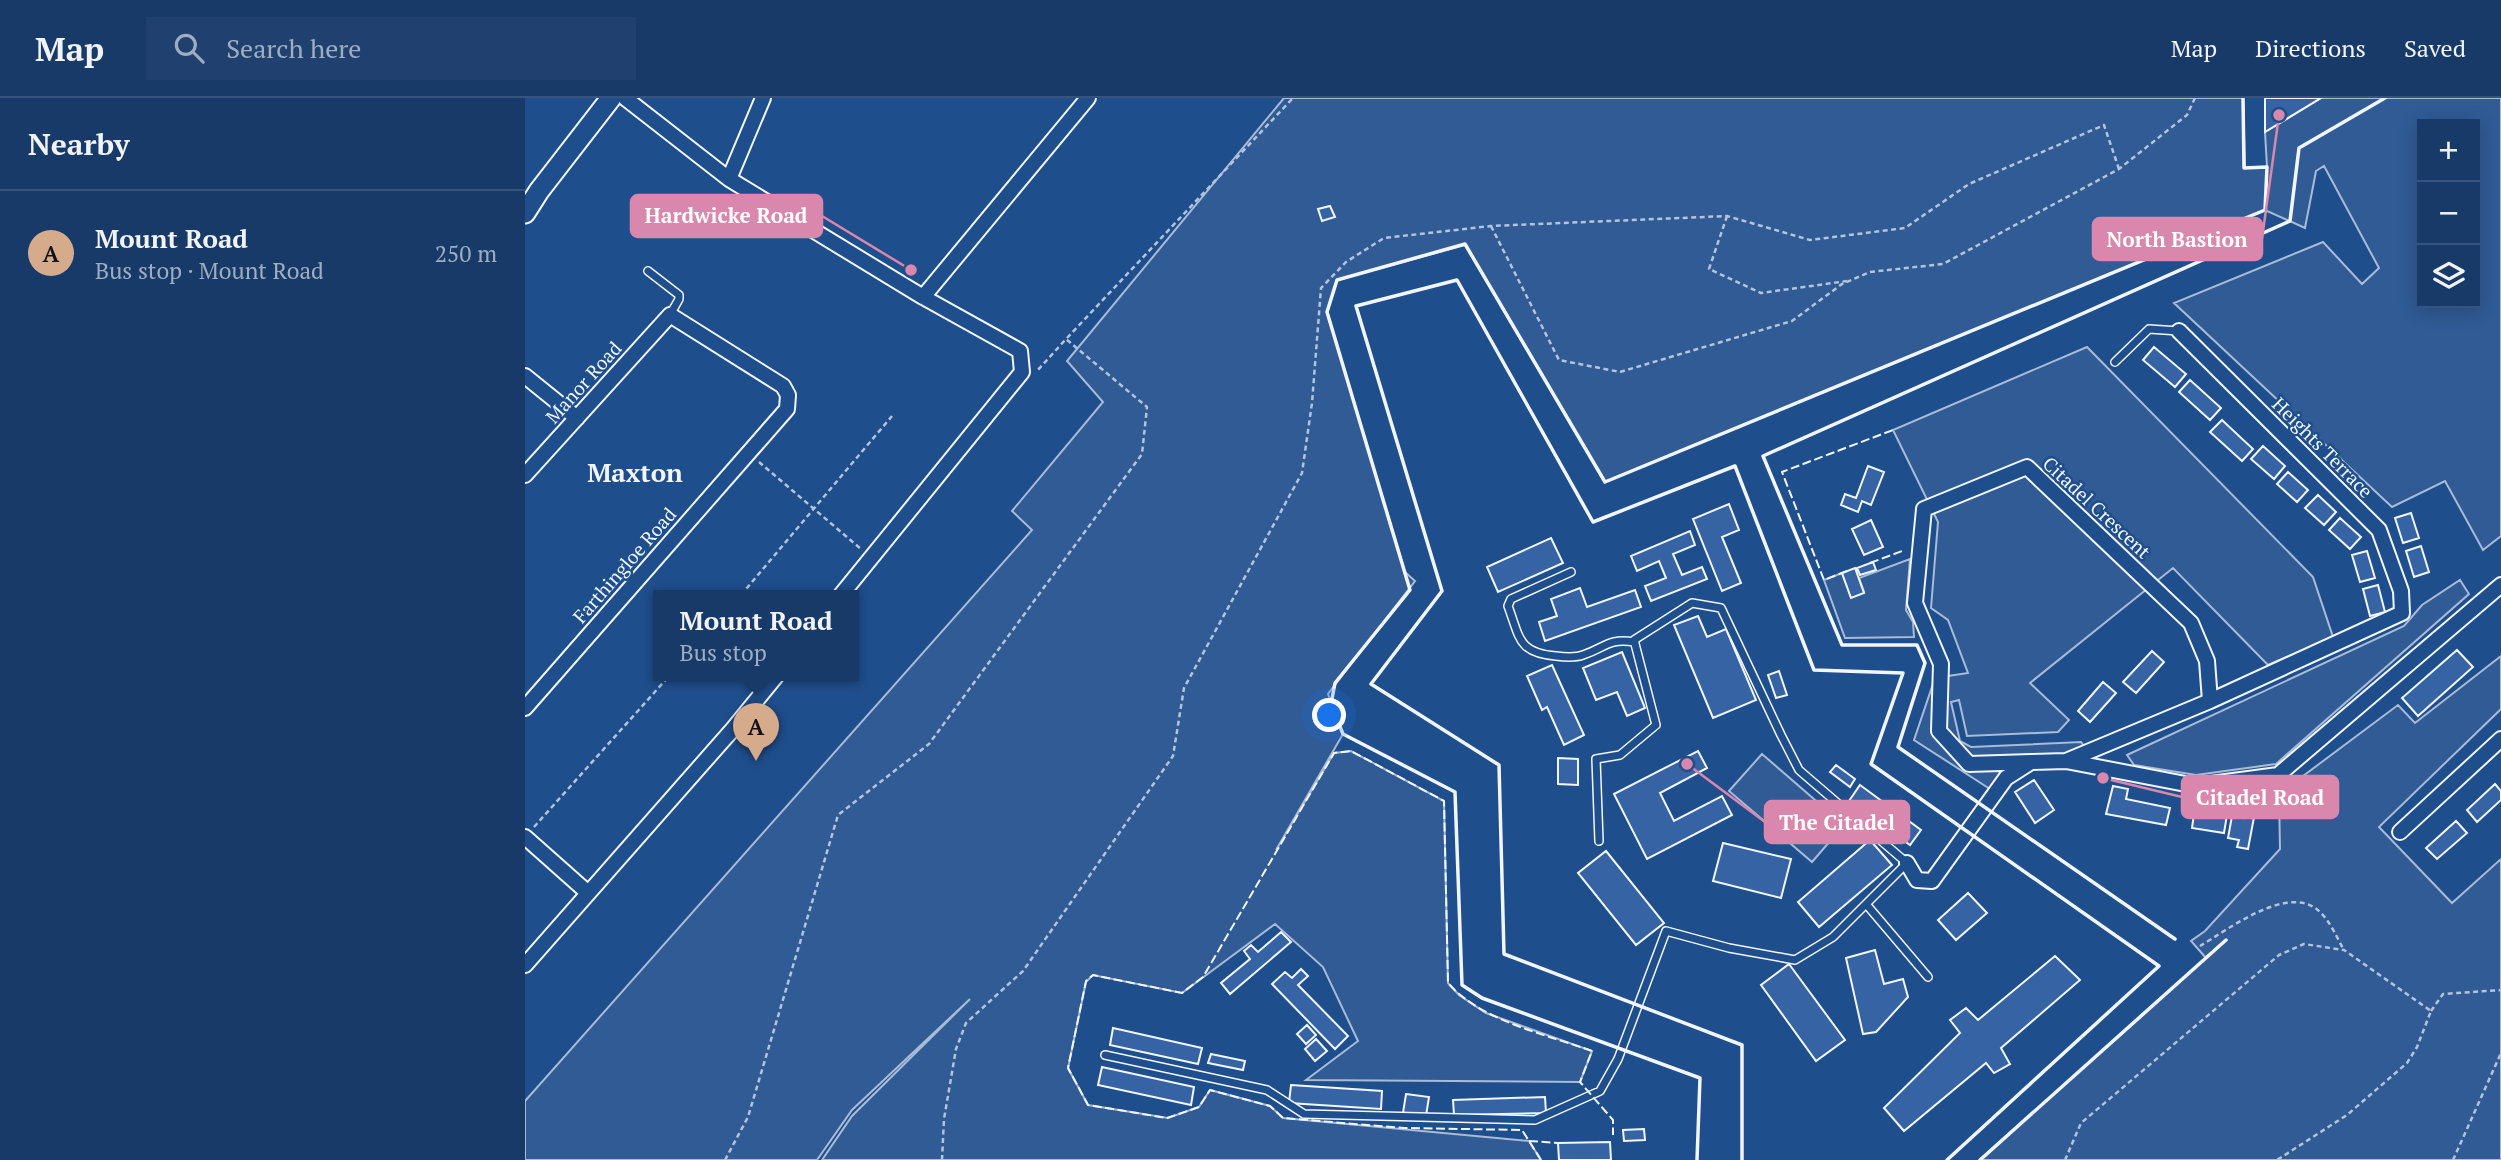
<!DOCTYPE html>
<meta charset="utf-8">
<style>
:root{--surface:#173a69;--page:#20416f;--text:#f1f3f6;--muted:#9eadc0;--line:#36547d;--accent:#d6ab8b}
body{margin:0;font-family:"PT Serif",serif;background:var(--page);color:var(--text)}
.controls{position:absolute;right:21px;top:21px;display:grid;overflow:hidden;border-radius:0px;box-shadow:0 4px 18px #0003}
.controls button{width:63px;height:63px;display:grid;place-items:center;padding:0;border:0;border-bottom:2px solid var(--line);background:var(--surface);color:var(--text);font:35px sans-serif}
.you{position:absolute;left:805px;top:618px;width:24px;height:24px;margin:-18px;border:5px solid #fff;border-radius:50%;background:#1a73e8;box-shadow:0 0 0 10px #1a73e833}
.badge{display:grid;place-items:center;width:46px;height:46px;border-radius:50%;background:var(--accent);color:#111;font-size:23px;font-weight:700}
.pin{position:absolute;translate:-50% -58px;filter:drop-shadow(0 2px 4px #0008)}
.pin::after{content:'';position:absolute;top:37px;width:24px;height:21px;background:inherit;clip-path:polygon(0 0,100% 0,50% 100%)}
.popup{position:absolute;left:128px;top:492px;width:206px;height:91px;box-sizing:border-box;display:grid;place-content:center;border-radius:0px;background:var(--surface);filter:drop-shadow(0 2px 5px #0005);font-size:23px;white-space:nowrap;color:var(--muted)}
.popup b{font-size:26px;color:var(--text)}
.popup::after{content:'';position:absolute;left:50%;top:100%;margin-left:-14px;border:14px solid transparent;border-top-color:var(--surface)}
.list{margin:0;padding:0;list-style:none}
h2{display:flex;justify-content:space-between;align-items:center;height:91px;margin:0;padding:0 28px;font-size:30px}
h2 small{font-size:23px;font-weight:400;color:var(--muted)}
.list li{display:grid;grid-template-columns:46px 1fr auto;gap:21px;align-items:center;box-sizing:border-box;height:126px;padding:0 28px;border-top:2px solid var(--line)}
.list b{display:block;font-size:26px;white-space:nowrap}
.list p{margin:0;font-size:23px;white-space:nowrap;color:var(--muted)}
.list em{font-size:23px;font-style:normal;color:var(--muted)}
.icon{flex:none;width:38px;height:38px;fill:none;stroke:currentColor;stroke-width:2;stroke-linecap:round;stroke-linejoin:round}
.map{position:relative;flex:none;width:1976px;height:1062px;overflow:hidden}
header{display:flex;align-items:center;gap:42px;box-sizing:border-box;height:98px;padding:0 35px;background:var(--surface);border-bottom:2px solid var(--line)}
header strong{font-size:33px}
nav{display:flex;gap:38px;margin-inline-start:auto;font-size:24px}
.search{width:490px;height:63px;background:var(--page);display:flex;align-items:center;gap:18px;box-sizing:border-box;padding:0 24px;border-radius:0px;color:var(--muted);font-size:26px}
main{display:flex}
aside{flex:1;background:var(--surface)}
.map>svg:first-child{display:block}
.built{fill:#305b95;stroke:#a8bbd7;stroke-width:2;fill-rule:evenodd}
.building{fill:#3563a3;stroke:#f2f6ff;stroke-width:2}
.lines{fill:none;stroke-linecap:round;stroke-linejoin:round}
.lane-casing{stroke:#f2f6ff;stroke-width:10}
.street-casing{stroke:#f2f6ff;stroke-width:18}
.secondary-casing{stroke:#f2f6ff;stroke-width:23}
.path{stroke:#b3c4dc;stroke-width:2.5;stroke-dasharray:5 3.5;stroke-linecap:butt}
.lane{stroke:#1f4e8c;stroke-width:7}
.street{stroke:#1f4e8c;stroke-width:14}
.secondary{stroke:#1f4e8c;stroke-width:19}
.fence{stroke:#f2f6ff;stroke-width:2;stroke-dasharray:9 3.5;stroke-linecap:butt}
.wall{stroke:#f2f6ff;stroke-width:3.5}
.labels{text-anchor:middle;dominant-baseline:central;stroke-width:5;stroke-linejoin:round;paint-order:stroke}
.street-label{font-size:19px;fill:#f2f6ff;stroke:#1f4e8c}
.district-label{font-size:26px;font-weight:bold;fill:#f2f6ff;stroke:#1f4e8c}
.leader{fill:none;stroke:#da87ad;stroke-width:2.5}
.callout-dot{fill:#da87ad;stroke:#1f4e8c;stroke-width:2.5}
.callout{fill:#da87ad;stroke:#da87ad;stroke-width:2.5}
.callout-label{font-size:21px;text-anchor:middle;font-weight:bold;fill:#fff}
</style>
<header>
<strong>Map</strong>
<div class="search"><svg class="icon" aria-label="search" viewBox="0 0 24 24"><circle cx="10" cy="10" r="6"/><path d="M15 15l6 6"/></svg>Search here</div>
<nav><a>Map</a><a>Directions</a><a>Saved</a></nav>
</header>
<main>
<aside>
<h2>Nearby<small></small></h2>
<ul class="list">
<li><span class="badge">A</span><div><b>Mount Road</b><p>Bus stop · Mount Road</p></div><em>250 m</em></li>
</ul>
</aside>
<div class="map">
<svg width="1976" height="1062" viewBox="0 0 1976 1062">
<rect width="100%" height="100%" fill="#1f4e8c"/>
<!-- built -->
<path class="built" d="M759 0H1718L1720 70 1742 69 1740 34 1796 0H1976V438L1958 452 1920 383 1867 409 1649 205 1798 144 1837 186 1854 170 1799 68 1791 73 1780 130 1740 112 1080 384 940 147 812 182 802 214 880 474 890 483 803 596 818 636 751 752 809 655 826 653 919 703 923 885 934 897 961 915 1067 953 1055 984 781 982 833 943 798 869 750 826 657 895 568 877 561 884 543 970 563 1007 643 1020 674 1009 685 992 745 1008 758 1020 1004 1043 1016 1062H297L327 1018 445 901 327 1012 292 1062H0V1003L507 432 487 413 578 304 542 263ZM1897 26H1950V205H1897Z
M1562 249 1788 479 1808 539 1743 567 1648 470 1505 585 1544 622 1533 634 1442 638 1434 602 1426 604 1435 643 1446 649 1556 644 1566 658 1492 661 1465 691 1389 642 1410 580 1443 575 1423 522 1406 510 1413 424 1368 332Z
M1385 461 1381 512 1388 524 1389 539 1320 540 1299 482 1317 475 1326 499 1339 494 1334 480Z
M1935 482 1944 496 1751 666 1671 677 1609 667 1602 657 1879 528 1897 507Z
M1976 558V611L1854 729 1927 805 1976 761V1062H1455L1681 860 1666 843 1680 833 1755 751 1754 696 1873 607 1890 625Z
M1237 656 1319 727 1287 764 1204 693Z"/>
<!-- building -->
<path class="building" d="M1740 0H1796L1740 34Z
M805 108 810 119 797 123 793 111Z
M1629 249 1661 276 1650 289 1618 262Z
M1665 282 1696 310 1685 322 1654 294Z
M1697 322 1728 351 1717 363 1685 334Z
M1738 348 1760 368 1749 381 1726 361Z
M1343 368 1359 374 1346 407 1337 403 1333 414 1316 407 1320 396 1331 400Z
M1763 374 1783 392 1772 404 1752 386Z
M1793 397 1811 414 1799 427 1780 410Z
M1204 406 1214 432 1197 439 1216 485 1197 493 1168 421Z
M1886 415 1894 440 1878 445 1870 420Z
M1815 420 1836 439 1825 451 1804 432Z
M1346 422 1358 449 1339 457 1327 431Z
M1165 433 1170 447 1148 456 1157 477 1177 469 1182 481 1126 503 1120 488 1141 480 1134 463 1112 473 1106 458Z
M1026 440 1038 465 973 494 962 469Z
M1896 448 1904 474 1889 479 1881 453Z
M1842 453 1850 480 1835 484 1827 457Z
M1348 464 1351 472 1335 477 1332 470Z
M1330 470 1339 495 1326 500 1317 475Z
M1853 487 1860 514 1845 518 1838 491Z
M1055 490 1062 509 1110 492 1116 509 1020 543 1014 524 1032 518 1026 501Z
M1173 518 1182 539 1201 531 1231 602 1188 620 1149 527Z
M1932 552 1948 569 1893 618 1877 600Z
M1627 553 1639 564 1611 595 1598 584Z
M1097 554 1120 610 1102 618 1092 594 1071 602 1058 570Z
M1027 567 1059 637 1039 647 1022 609 1017 612 1002 578Z
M1254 573 1262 597 1251 600 1243 577Z
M1578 584 1591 595 1565 624 1553 613Z
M1173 653 1182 670 1135 695 1149 723 1197 698 1207 717 1122 761 1089 696Z
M1033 660 1053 661V687L1033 686Z
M1311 667 1330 681 1325 689 1305 674Z
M1509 682 1529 712 1510 725 1490 694Z
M1970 686 1976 693V702L1952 724 1942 712Z
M1335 687 1396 732 1385 747 1324 703Z
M1588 688 1603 691 1601 701 1645 710 1641 727 1581 716Z
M1675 700 1686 702 1685 712 1695 713 1696 703 1704 704 1699 735 1667 730 1670 709 1674 710Z
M1719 712 1730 714 1723 751 1712 749 1714 742 1703 740 1707 718 1718 720Z
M1931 723 1942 735 1912 761 1901 750Z
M1345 742 1367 767 1294 829 1273 804Z
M1198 745 1266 761 1256 800 1188 783Z
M1081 753 1139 825 1111 847 1053 775Z
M1443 795 1462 815 1431 842 1413 822Z
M756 834 766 844 705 896 696 885 725 861 719 853 726 847 733 854Z
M1350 852 1359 886 1378 881 1383 899 1351 934 1338 936 1321 860Z
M1530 858 1555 882 1476 950 1485 966 1469 975 1461 965 1379 1033 1359 1010 1435 935 1425 922 1441 910 1453 922Z
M1264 866 1320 942 1291 963 1236 887Z
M776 871 783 878 773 887 823 938 810 951 747 886 760 874 767 880Z
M782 927 791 937 781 946 772 936Z
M588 930 677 950 673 966 585 947Z
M791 941 802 953 790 963 780 951Z
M686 956 720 963 718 972 683 965Z
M577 969 669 989 666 1007 573 987Z
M766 987 857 993 856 1011 764 1005Z
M881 996 904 999 901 1018 878 1015Z
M1020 999 1021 1015 929 1017 928 1002Z
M1119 1031 1120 1042 1099 1043 1098 1032Z
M1085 1044 1086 1062H1034L1033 1045Z"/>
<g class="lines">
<!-- lane casing -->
<g class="lane-casing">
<path id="lane" d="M123 173 154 197V201L145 217
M1590 264 1624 231 1654 233
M1046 474 986 501 983 508C995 540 993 555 1031 558 1039 559 1050 560 1058 557 1082 549 1082 540 1110 544
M1341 806 1403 879
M580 957 742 992 779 1016 1010 1022 1075 993 1093 961 1141 833 1204 850 1270 862 1308 839 1382 765 1274 672 1256 637 1196 510 1167 505 1109 542 1131 627 1095 657 1071 661 1074 743"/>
</g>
<!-- street casing -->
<g class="street-casing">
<path id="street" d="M100 0 204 81 398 199 495 253 497 274 316 497
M204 81 238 0
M398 199 563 0
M0 278 52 320
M0 377 145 217 258 288 263 297 262 311 0 610
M1541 663 1685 603 1877 515 1876 493 1854 432 1654 233
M1506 664 1444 666 1414 633 1416 566 1390 505 1399 411 1502 369 1666 525 1682 563 1685 603
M1875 734 1976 641
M0 739 62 794
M1382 765 1392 782 1407 783 1481 680 1506 664 1541 663 1671 688 1753 677 1976 487
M0 867 208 631 252 577"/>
</g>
<!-- secondary casing -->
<g class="secondary-casing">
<path id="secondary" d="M0 115 14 93 86 0"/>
</g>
<!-- path -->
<path class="path" d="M1202 118 1184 171 1236 195 1322 183
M966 128 1034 262 1095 274 1267 223 1317 186 1345 174 1418 166 1594 71 1662 17 1670 0
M542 240 768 0
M234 364 336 451
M216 497 367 318
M9 729 145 577
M1675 848C1704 831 1766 783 1796 815 1806 825 1812 840 1819 852
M1906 913 1918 896 1976 892
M200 1062 223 1019 313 717 404 646 617 356 622 309 541 241 512 273
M417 1062 419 1021 431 951 441 925 498 873 648 658 659 590 777 375 787 305 796 190 821 164 859 140 966 128 1202 118 1285 142 1380 130 1444 86 1579 27 1594 71
M1540 1062 1556 1025 1754 857 1779 846 1819 852 1906 913 1892 949 1882 965 1822 1017 1752 1062
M1928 1062 1976 955"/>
<!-- lane -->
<use href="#lane" class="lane"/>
<!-- street -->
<use href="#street" class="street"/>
<!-- secondary -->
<use href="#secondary" class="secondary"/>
<!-- fence -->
<path class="fence" d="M1345 465 1380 452
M1322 473 1299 482 1257 374 1368 332
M1004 1043 1033 1045
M1016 1062 997 1032 879 1030 758 1020 745 1008 685 992 674 1009 642 1020 563 1007 543 970 561 883 568 877 657 895 678 879 809 655 826 653 919 703 923 885C956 923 1020 936 1067 953L1055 984 1088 1022V1037"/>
<!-- wall -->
<path class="wall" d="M1650 841 1373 649 1400 565 1392 547H1317L1238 358 1765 123 1774 50 1860 0
M1172 1062 1175 980 957 900 937 887 930 694 818 636 806 606 810 585 885 492 802 214 812 182 940 146 1080 384 1740 112 1742 69 1719 70 1718 0
M1217 1062V947L979 856 974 667 846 586 917 493 831 208 932 182 1068 424 1210 368 1289 572 1378 575 1346 666 1634 868 1422 1062
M1455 1062 1701 842"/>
</g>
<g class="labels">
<!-- street labels -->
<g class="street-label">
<text transform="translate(58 284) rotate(-48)">Manor Road</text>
<text transform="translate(1798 349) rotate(45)">Heights Terrace</text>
<text transform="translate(1572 409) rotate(43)">Citadel Crescent</text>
<text transform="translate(99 467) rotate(-49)">Farthingloe Road</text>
</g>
<!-- district labels -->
<g class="district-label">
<text x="110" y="374">Maxton</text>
</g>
</g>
<!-- callouts -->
<path class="leader" d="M386 172L297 118M1754 17L1737 141M1578 680L1657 699M1162 666L1240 724"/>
<g class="callout-dot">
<circle cx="386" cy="172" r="7"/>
<circle cx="1754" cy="17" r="7"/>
<circle cx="1578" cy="680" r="7"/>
<circle cx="1162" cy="666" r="7"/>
</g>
<g class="callout">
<rect x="106" y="97" width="191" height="42" rx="7"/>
<rect x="1568" y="120" width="169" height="42" rx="7"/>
<rect x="1657" y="678" width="156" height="42" rx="7"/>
<rect x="1240" y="703" width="144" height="42" rx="7"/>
</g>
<g class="callout-label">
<text x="201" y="125">Hardwicke Road</text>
<text x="1652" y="149">North Bastion</text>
<text x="1735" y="707">Citadel Road</text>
<text x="1312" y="732">The Citadel</text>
</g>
</svg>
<div class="controls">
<button>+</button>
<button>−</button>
<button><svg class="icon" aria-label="layers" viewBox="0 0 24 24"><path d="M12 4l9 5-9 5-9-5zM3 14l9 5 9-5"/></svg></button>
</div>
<div class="you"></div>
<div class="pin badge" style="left:231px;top:663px">A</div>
<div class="popup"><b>Mount Road</b>Bus stop</div>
</div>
</main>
